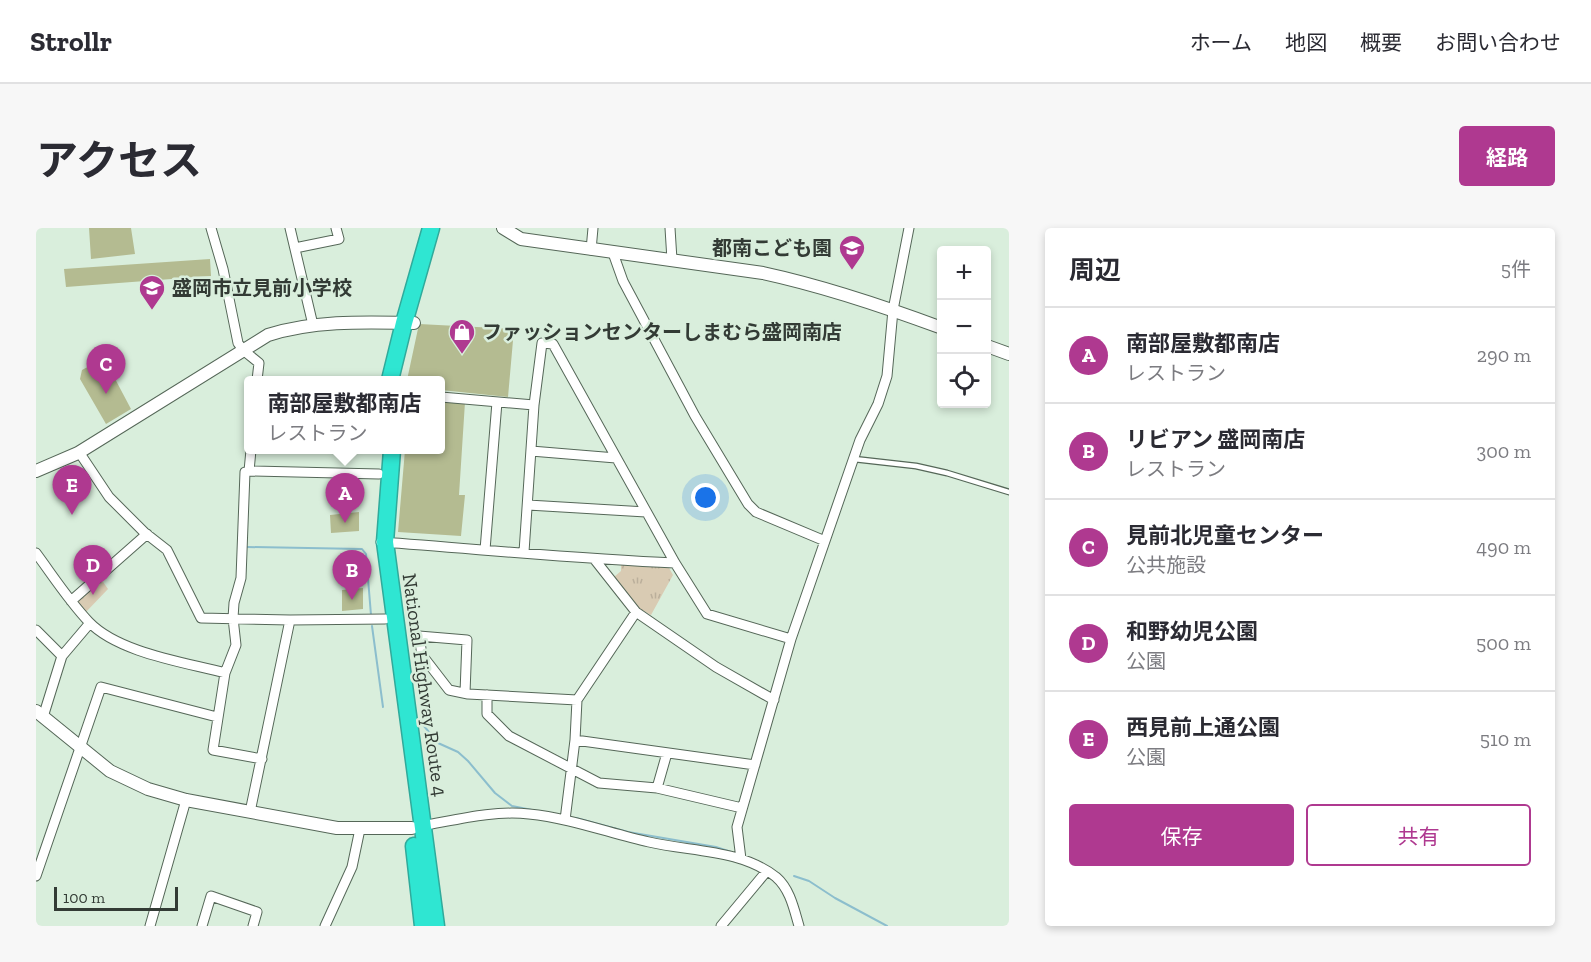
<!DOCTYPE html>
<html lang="ja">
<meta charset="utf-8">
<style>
:root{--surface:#fff;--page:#f7f7f7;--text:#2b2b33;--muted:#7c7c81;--line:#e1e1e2;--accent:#af3990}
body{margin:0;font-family:"Zilla Slab","Noto Sans JP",serif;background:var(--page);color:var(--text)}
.controls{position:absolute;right:18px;top:18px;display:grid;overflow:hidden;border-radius:6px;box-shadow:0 3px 9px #0003}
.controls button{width:54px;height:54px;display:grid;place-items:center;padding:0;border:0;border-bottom:2px solid var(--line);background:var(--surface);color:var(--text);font:30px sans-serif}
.scale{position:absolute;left:18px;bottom:15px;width:124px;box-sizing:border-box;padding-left:6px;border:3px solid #333b35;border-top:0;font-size:16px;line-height:21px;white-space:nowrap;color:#333b35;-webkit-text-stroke:4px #d9eedc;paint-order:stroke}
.you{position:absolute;left:670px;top:270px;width:21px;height:21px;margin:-15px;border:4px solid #fff;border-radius:50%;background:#1a73e8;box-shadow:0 0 0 9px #1a73e833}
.badge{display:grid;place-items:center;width:39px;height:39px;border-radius:50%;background:var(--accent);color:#fff;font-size:20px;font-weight:700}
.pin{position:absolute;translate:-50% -50px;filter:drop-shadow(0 2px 3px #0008)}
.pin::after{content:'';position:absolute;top:32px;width:21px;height:18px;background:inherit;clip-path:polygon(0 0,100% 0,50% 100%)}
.popup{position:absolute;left:208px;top:148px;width:201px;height:78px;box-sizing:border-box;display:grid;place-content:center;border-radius:6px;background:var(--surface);filter:drop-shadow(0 2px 4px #0005);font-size:20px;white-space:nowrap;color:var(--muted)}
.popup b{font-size:22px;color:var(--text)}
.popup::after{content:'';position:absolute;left:50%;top:100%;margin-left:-12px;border:12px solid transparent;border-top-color:var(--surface)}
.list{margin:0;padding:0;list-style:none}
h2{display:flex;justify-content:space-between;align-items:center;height:78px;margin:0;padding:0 24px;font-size:26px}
h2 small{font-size:20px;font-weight:400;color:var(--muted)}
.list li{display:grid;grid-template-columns:39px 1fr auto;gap:18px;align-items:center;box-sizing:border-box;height:96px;padding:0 24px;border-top:2px solid var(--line)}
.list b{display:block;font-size:22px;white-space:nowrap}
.list p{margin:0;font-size:20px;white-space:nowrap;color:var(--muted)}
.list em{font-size:20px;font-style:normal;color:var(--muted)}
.actions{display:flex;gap:12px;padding:18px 24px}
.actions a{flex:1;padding:14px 0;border:2px solid var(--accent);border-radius:6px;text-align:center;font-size:21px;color:var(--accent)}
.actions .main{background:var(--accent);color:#fff}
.icon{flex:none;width:33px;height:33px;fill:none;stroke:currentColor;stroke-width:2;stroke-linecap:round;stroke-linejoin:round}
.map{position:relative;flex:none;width:973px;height:698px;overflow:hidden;border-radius:6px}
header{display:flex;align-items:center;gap:36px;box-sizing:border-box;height:84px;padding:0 30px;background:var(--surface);border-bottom:2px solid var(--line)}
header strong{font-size:28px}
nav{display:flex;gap:33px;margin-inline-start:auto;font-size:21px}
.intro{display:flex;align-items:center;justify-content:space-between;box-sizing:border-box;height:144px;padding:0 36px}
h1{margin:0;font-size:42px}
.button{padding:15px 27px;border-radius:6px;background:var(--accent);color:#fff;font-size:21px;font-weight:700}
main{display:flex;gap:36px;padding:0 36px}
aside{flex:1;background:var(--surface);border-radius:6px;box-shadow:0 3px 9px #0003}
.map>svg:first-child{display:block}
.park{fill:url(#park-tufts)}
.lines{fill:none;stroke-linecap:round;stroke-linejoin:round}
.stream{stroke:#8cbecd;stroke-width:2}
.building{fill:#b4bb91}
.lane-casing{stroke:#556758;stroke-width:7}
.street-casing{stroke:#556758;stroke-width:11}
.secondary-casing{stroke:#556758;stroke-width:14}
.highway-casing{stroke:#30aa9b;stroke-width:19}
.lane{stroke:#fff;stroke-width:4.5}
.street{stroke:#fff;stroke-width:9}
.secondary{stroke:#fff;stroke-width:12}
.highway{stroke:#2fe6d2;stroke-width:16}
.labels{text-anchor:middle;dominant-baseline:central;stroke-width:5;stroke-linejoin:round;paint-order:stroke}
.poi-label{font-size:20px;font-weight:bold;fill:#333b35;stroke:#d9eedc;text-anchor:start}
.street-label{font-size:20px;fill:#333b35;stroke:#d9eedc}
</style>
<header>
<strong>Strollr</strong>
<nav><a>ホーム</a><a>地図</a><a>概要</a><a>お問い合わせ</a></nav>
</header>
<div class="intro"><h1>アクセス</h1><a class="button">経路</a></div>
<main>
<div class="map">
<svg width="973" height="698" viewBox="0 0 973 698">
<defs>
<pattern id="park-tufts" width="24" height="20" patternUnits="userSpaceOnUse" patternTransform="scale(1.5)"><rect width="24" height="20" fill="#d9cbb3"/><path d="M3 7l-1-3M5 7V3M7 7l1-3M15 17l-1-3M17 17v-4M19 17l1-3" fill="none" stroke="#bbaf9b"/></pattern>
</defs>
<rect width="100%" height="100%" fill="#d9eedc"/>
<!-- park -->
<path class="park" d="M585 335 632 338 637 347 615 387 602 380 578 349 585 343Z
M65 351 72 361 49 385 40 373Z"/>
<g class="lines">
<!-- stream -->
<path class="stream" d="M211 319 326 321 330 326 335 387
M336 398 347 479
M383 492 402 515 422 524 432 533 459 565 476 578 501 583
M540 590 592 604 680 619 695 624
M758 648 773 653 799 670 851 698"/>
</g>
<!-- building -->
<path class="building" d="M53 0H95L99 26 55 31Z
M174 31 175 48 30 59 28 41Z
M383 96 478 101 472 169 405 162V152H371Z
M68 130 95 181 70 196 44 151 46 142Z
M408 174H429L423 267H429L425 308 362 304 369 222H405V192Z
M323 284V303L295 305 294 287Z
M327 360V381L306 383V362Z"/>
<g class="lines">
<!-- lane casing -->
<g class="lane-casing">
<path id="lane" d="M818 231 880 238 911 245 973 264"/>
</g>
<!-- street casing -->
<g class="street-casing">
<path id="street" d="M175 0 187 41 202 115 207 122 223 135 221 152
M254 0 277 97
M634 0 636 32
M259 20 303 11 300 0
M555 22 557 0
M577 25 587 53 659 188 712 276 720 284 789 313
M405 169 498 177
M215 222 213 243 343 246
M495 223 580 230
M43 224 73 269 108 304 131 322 165 390 254 392 349 391
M213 243 209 244 205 350 198 375 197 390 200 417 189 445 177 522 226 531
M492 277 610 284
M345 314C443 321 541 331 639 335
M449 322 461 174
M488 324 498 177 506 115 517 116 639 335 671 386 755 411
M0 325C17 348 33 373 53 394 83 425 148 434 189 445
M559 332 600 384 680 439 738 472
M35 373 111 306
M0 402 26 428
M429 465 431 412 383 408 386 427 413 462 432 466 541 472
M451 467V486L473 508 563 555 621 560 706 580
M7 489 26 428 54 395
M539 512 719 537
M621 560 631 525
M214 584 254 392
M529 592 539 512 541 472 600 384
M385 598C420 592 457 582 493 586 534 590 573 605 613 614 656 624 704 621 740 649 754 661 758 681 763 698
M705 631 701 599 755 411 824 212 842 176 851 148 857 82 873 0
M0 648 65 459 181 489
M114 698 150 572
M166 698 175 668 221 684 217 698
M289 698 316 639 324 601
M685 698 730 644"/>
</g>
<!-- secondary casing -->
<g class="secondary-casing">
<path id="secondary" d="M467 0 485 11 727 45C787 58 847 78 906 100
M951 118 973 126
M0 243 42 225 232 107C278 92 330 94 378 95
M0 483 74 543 112 561 150 572 301 600H376"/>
</g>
<!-- highway casing -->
<g class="highway-casing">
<path id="highway" d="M354 152 368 95 395 0
M356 222 349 314 400 698
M378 618 387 698"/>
</g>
<!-- lane -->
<use href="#lane" class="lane"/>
<!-- street -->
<use href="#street" class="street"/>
<!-- secondary -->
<use href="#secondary" class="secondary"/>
<!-- highway -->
<use href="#highway" class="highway"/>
</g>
<!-- icons -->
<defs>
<g id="school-pin" transform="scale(1.35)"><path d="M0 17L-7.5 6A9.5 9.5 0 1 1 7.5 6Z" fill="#af3990" stroke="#d9eedc"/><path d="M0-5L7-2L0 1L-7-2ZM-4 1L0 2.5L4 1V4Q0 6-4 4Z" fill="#fff"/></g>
<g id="shop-pin" transform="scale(1.35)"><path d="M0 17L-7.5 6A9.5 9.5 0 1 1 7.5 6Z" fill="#af3990" stroke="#d9eedc"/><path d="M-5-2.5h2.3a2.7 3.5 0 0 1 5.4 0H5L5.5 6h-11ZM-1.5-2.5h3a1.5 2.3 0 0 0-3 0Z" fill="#fff"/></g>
</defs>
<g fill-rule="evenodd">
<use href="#school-pin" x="816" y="20"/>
<use href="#school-pin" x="116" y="60"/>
<use href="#shop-pin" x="426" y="104"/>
</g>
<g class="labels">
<!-- poi labels -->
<g class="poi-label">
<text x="796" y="20" text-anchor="end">都南こども園</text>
<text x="136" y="60">盛岡市立見前小学校</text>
<text x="446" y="104">ファッションセンターしまむら盛岡南店</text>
</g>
<!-- street labels -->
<g class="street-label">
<text transform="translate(389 457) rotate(82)">National Highway Route 4</text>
</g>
</g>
</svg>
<div class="controls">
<button>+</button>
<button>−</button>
<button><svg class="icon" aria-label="locate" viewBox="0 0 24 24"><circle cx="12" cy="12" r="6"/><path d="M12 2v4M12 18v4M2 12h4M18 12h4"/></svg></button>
</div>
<div class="scale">100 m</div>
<div class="you"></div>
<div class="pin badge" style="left:309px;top:295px">A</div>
<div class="popup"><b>南部屋敷都南店</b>レストラン</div>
<div class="pin badge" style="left:316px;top:372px">B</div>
<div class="pin badge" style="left:70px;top:166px">C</div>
<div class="pin badge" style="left:57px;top:367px">D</div>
<div class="pin badge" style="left:36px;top:287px">E</div>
</div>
<aside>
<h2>周辺<small>5件</small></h2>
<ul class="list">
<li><span class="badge">A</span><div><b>南部屋敷都南店</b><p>レストラン</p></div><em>290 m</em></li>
<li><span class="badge">B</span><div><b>リビアン 盛岡南店</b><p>レストラン</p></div><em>300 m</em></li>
<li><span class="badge">C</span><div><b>見前北児童センター</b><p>公共施設</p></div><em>490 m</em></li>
<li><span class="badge">D</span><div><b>和野幼児公園</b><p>公園</p></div><em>500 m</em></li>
<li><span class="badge">E</span><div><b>西見前上通公園</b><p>公園</p></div><em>510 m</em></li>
</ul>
<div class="actions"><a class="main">保存</a><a>共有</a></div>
</aside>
</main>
